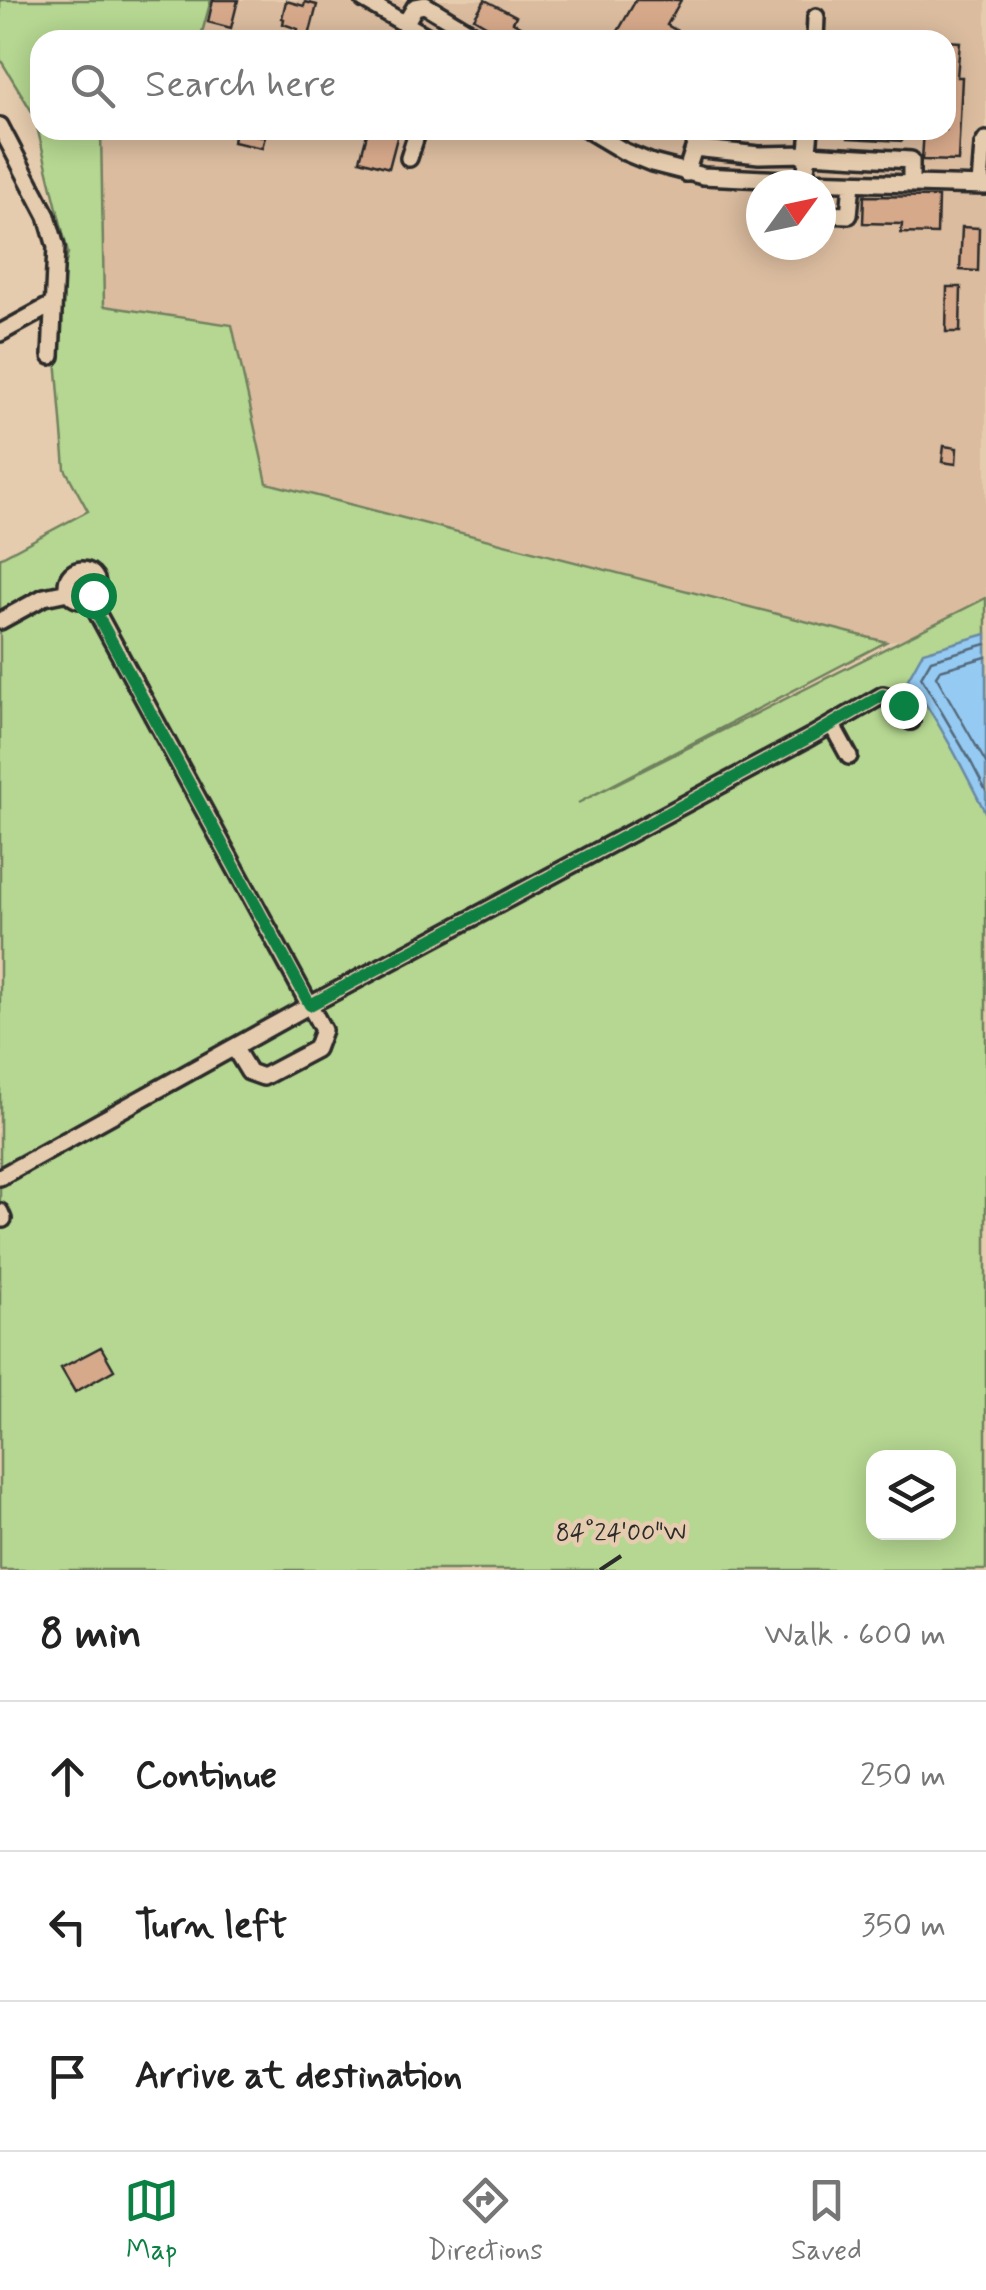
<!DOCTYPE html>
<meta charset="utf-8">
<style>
:root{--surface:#fff;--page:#f6f6f6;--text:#222;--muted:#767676;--line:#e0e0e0;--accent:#0b8043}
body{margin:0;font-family:Mynerve,sans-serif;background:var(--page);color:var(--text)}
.controls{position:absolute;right:30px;bottom:30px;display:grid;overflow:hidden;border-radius:20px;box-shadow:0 5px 25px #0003}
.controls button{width:90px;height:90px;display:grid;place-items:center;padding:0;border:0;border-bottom:2px solid var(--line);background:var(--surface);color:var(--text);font:50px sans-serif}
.compass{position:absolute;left:746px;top:170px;width:90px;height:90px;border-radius:50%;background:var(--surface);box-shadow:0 5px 25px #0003;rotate:57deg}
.stop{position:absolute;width:30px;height:30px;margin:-22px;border:8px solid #0b8043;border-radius:50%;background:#fff}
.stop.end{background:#0b8043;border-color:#fff;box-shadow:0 2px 10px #0008}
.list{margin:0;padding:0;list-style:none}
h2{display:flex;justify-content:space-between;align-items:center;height:130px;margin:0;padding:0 40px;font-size:42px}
h2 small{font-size:32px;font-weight:400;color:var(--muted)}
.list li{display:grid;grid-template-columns:65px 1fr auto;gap:30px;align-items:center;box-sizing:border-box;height:150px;padding:0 40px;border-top:2px solid var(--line)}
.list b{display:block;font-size:38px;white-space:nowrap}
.list em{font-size:32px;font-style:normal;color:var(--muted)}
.icon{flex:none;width:55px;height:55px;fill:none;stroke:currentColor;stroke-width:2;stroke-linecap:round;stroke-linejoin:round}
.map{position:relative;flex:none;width:986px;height:1570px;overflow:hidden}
.search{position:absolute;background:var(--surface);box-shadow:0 5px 25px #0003;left:30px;right:30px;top:30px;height:110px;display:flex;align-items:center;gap:25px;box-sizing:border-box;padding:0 35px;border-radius:30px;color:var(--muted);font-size:38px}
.sheet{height:580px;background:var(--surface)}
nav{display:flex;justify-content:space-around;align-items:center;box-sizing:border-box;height:140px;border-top:2px solid var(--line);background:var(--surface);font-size:28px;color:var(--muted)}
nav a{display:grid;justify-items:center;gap:5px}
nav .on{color:var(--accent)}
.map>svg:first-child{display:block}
.built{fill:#dbbc9f;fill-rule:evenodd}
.green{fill:#b5d791;stroke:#70815e;stroke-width:2.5;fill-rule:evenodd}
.water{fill:#95caf3;stroke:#6b8aa3;stroke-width:2.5}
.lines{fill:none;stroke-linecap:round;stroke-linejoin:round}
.shore{stroke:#556b7b;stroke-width:2.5}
.building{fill:#d7a98b;stroke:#2b2b2b;stroke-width:2.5}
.minor-casing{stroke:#2b2b2b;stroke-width:22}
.minor{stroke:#e6ccae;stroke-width:15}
.route{stroke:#0b8043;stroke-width:12}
.ticks{fill:none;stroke:#2b2b2b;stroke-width:4}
.ticks-label{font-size:25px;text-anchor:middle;fill:#2b2b2b;stroke:#e6ccae;stroke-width:9;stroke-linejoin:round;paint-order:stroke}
</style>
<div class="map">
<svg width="986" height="1570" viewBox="0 0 986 1570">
<rect width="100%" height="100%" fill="#e6ccae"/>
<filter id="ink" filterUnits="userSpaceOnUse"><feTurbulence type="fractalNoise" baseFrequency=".01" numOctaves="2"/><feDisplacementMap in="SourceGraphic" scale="20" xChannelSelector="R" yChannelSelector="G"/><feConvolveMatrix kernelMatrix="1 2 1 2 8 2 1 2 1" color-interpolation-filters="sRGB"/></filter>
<g filter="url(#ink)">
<!-- built -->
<path class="built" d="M211 0H986V623L886 642 267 483 231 325 104 306 101 130 174 132 176 130H946V40H200ZM761 185H821V245H761Z"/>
<!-- green -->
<path class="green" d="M0 0H211L200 40H40V130H101L104 306 232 325 267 483 886 642 578 803 986 598V1570H0V558L88 511 65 469 53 321 68 253 34 115 0 59ZM874 1458H948V1532H874Z"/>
<!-- water -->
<path class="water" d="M986 634V814C963 768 939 720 908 679L923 652Z"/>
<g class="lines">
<!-- shore -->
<path class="shore" d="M986 644 931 660 921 677 971 762 986 791
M986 657 940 670 936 676 986 763"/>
</g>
<!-- building -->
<path class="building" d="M213 0H238L231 28 208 22Z
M485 0 516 16 513 22 544 40H511L474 18Z
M636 0H681L667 25 693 40H613Z
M286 1 304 6 305 2 317 5 308 40H296L298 29 283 24 284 19 282 18Z
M946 41 960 42 957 77H962L958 161 922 160 924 130H946Z
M235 130 265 137 262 148 233 142Z
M368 130H399L389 168 360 160Z
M848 130H902V141L848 138Z
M864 196 938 197 937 234 901 233 902 224 863 223Z
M962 227 979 228 978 271 960 270Z
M947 287H961L960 332H946Z
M944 446 957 448 956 464 942 462Z
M101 1347 114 1370 75 1392 61 1368Z"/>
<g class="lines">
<!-- minor casing -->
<g class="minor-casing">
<path id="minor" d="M364 0 433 40
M405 24 415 7 425 5 481 39
M815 40 816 17
M0 126 47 216 56 247 51 356
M588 130 625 152 652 163 703 176 805 181 986 186
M694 148 759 155 809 154 911 160V184
M409 158 418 130
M686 173 700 130
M805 181 810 130
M980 185 983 145 986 140
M821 214 849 215 852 183
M0 333 53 304
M67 585a15 15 0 1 1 30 0a15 15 0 1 1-30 0Z
M89 598 323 1030 316 1049 263 1077 249 1072 235 1049
M0 621 44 597 68 592
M832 725 849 756
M0 1177 310 1005 810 737 883 695C899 699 904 707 911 721
M0 1212 3 1219"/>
</g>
<!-- minor -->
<use href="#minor" class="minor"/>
</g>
</g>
<g class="lines" filter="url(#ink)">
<!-- route -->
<path class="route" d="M93 595 88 598 310 1005 810 737 883 695 895 698 903 705"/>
</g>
<!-- ticks -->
<path class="ticks" d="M600 1570 621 1556"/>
<g class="ticks-label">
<text x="621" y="1540">84°24'00"W</text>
</g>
</svg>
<div class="controls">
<button><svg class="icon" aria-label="layers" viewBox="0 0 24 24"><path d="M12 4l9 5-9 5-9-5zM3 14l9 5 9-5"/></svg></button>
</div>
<svg class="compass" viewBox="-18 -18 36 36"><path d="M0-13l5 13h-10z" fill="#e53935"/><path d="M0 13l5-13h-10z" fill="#767676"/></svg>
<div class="stop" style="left:93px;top:595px"></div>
<div class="stop end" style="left:903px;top:705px"></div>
<div class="search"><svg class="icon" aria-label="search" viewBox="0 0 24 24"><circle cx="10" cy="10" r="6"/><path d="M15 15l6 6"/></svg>Search here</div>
</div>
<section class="sheet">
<h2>8 min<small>Walk · 600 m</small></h2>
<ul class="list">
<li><svg class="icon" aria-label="ahead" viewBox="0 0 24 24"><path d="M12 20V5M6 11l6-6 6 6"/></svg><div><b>Continue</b></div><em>250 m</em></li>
<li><svg class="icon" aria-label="left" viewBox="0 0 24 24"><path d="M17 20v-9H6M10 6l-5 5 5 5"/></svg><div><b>Turn left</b></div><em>350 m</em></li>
<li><svg class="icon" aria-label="arrive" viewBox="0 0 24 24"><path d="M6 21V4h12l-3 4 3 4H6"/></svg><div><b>Arrive at destination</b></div></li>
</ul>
</section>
<nav>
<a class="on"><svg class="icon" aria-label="map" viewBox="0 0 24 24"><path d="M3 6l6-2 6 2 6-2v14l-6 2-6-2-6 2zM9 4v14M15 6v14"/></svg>Map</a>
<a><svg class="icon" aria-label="directions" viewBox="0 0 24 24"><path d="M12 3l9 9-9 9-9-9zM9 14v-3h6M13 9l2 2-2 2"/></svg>Directions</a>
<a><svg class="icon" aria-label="saved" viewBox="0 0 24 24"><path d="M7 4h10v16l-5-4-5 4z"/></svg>Saved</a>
</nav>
